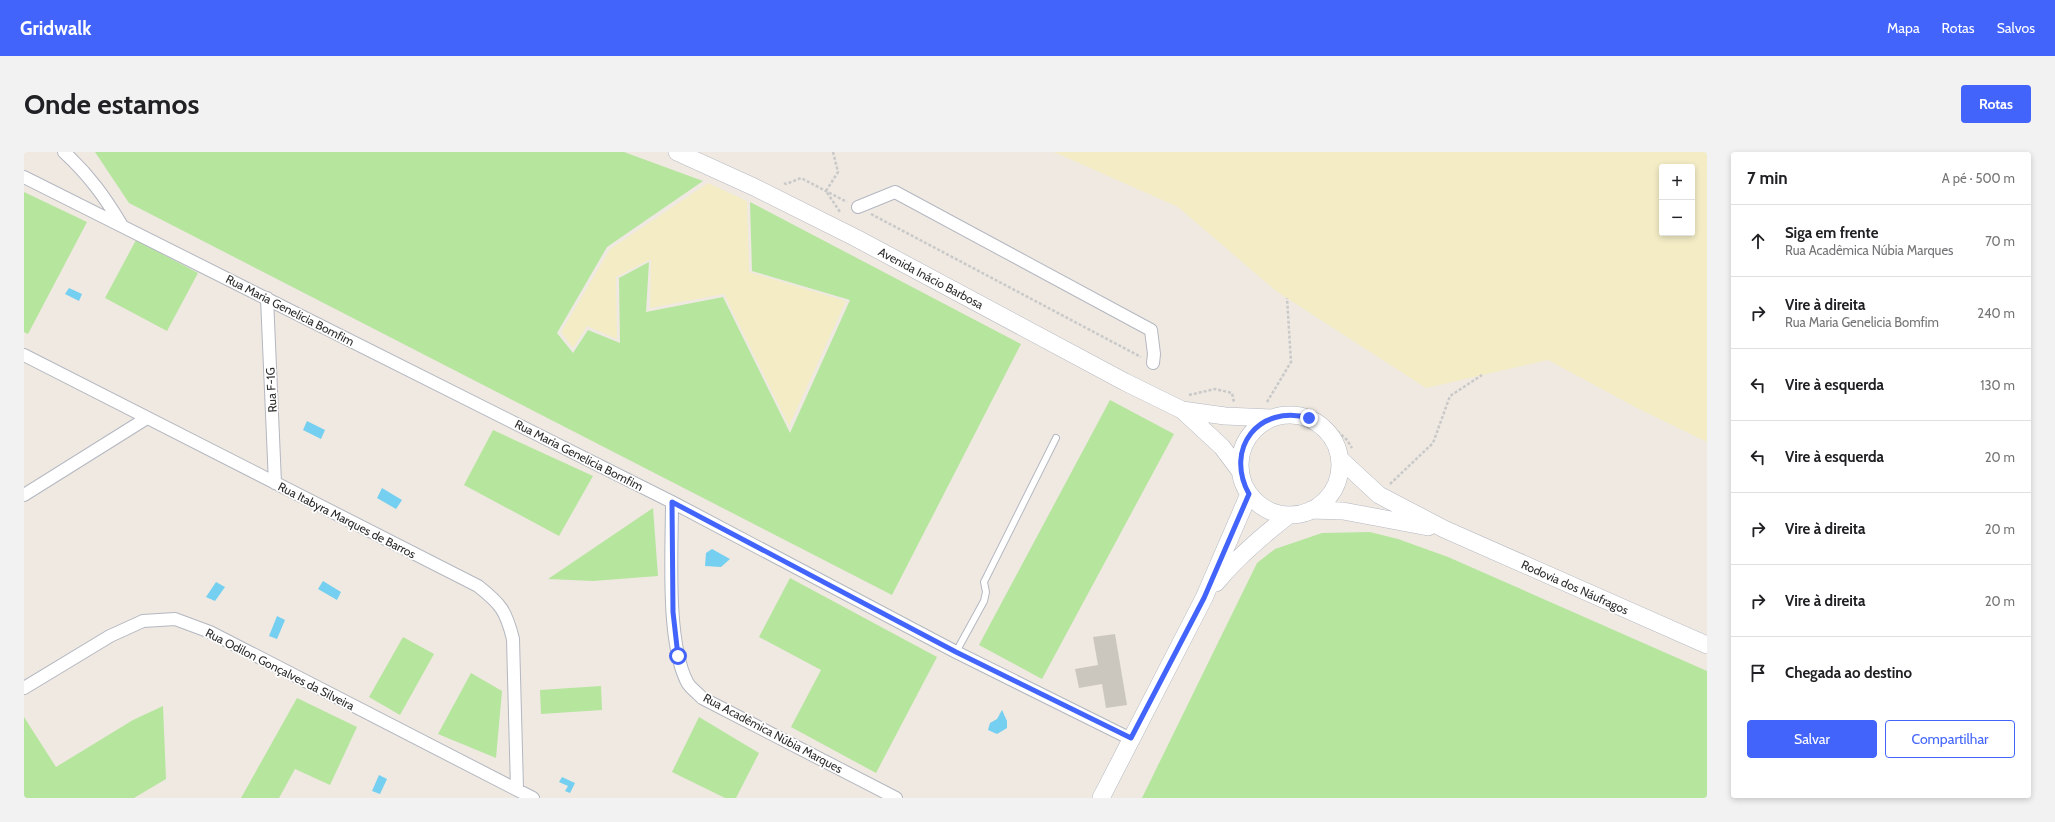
<!DOCTYPE html>
<html lang="pt">
<meta charset="utf-8">
<style>
:root{--surface:#fff;--page:#f2f2f2;--text:#202124;--muted:#757577;--line:#e0e0e0;--accent:#4264fb}
body{margin:0;font-family:Cabin,sans-serif;background:var(--page);color:var(--text)}
.controls{position:absolute;right:12px;top:12px;display:grid;overflow:hidden;border-radius:4px;box-shadow:0 2px 6px #0003}
.controls button{width:36px;height:36px;display:grid;place-items:center;padding:0;border:0;border-bottom:1px solid var(--line);background:var(--surface);color:var(--text);font:20px sans-serif}
.stop{position:absolute;width:12px;height:12px;margin:-9px;border:3px solid #4264fb;border-radius:50%;background:#fff}
.stop.end{background:#4264fb;border-color:#fff;box-shadow:0 1px 4px #0008}
.list{margin:0;padding:0;list-style:none}
h2{display:flex;justify-content:space-between;align-items:center;height:52px;margin:0;padding:0 16px;font-size:17px}
h2 small{font-size:13px;font-weight:400;color:var(--muted)}
.list li{display:grid;grid-template-columns:26px 1fr auto;gap:12px;align-items:center;box-sizing:border-box;height:72px;padding:0 16px;border-top:1px solid var(--line)}
.list b{display:block;font-size:15px;white-space:nowrap}
.list p{margin:0;font-size:13px;white-space:nowrap;color:var(--muted)}
.list em{font-size:13px;font-style:normal;color:var(--muted)}
.actions{display:flex;gap:8px;padding:12px 16px}
.actions a{flex:1;padding:9px 0;border:1px solid var(--accent);border-radius:4px;text-align:center;font-size:14px;color:var(--accent)}
.actions .main{background:var(--accent);color:#fff}
.icon{flex:none;width:22px;height:22px;fill:none;stroke:currentColor;stroke-width:2;stroke-linecap:round;stroke-linejoin:round}
.map{position:relative;flex:none;width:1683px;height:646px;overflow:hidden;border-radius:4px}
header{display:flex;align-items:center;gap:24px;box-sizing:border-box;height:56px;padding:0 20px;background:var(--accent);color:#fff}
header strong{font-size:19px}
nav{display:flex;gap:22px;margin-inline-start:auto;font-size:14px}
.intro{display:flex;align-items:center;justify-content:space-between;box-sizing:border-box;height:96px;padding:0 24px}
h1{margin:0;font-size:28px}
.button{padding:10px 18px;border-radius:4px;background:var(--accent);color:#fff;font-size:14px;font-weight:700}
main{display:flex;gap:24px;padding:0 24px}
aside{flex:1;background:var(--surface);border-radius:4px;box-shadow:0 2px 6px #0003}
.map>svg:first-child{display:block}
.green{fill:#b6e59e}
.sand{fill:#f3ecc5;fill-rule:evenodd}
.water{fill:#75cff0}
.building{fill:#cbc7bf}
.lines{fill:none;stroke-linecap:round;stroke-linejoin:round}
.lane-casing{stroke:#b4b7c1;stroke-width:8}
.street-casing{stroke:#b4b7c1;stroke-width:14}
.secondary-casing{stroke:#b4b7c1;stroke-width:18}
.path{stroke:#c9c9c9;stroke-width:2.5;stroke-dasharray:3 2;stroke-linecap:butt}
.lane{stroke:#fff;stroke-width:6}
.street{stroke:#fff;stroke-width:12}
.secondary{stroke:#fff;stroke-width:17}
.route{stroke:#4264fb;stroke-width:5}
.labels{text-anchor:middle;dominant-baseline:central;stroke-width:3.5;stroke-linejoin:round;paint-order:stroke}
.street-label{font-size:12px;fill:#2e2e2e;stroke:#fff}
</style>
<header>
<strong>Gridwalk</strong>
<nav><a>Mapa</a><a>Rotas</a><a>Salvos</a></nav>
</header>
<div class="intro"><h1>Onde estamos</h1><a class="button">Rotas</a></div>
<main>
<div class="map">
<svg width="1683" height="646" viewBox="0 0 1683 646">
<rect width="100%" height="100%" fill="#efe9e1"/>
<!-- green -->
<path class="green" d="M71 0H600L679 29 583 95 533 181 549 201 564 178 596 191 595 126 625 110 622 160 699 145 766 281 826 148 728 119 726 50 997 192 868 443 105 51Z
M0 40 63 70 4 182 0 180Z
M112 88 174 121 143 179 81 146Z
M1086 248 1150 282 1018 527 955 493Z
M469 278 569 324 535 384 440 333Z
M629 356 634 424 569 429 524 427Z
M1346 380 1374 387 1424 405 1683 519V646H1118L1233 411 1251 397 1298 381Z
M766 426 913 505 852 621 767 575 797 518 735 485Z
M379 485 410 502 376 563 345 545Z
M447 521 478 539 472 606 414 582Z
M577 534 578 558 517 562 516 538Z
M273 546 333 575 306 633 271 617 255 646H217Z
M139 554 142 627 110 646H0V565L32 615 109 568Z
M675 565 735 601 712 646H701L648 620Z"/>
<!-- sand -->
<path class="sand" d="M1030 0H1683V290L1613 256 1524 208 1402 236 1252 139 1154 55ZM1638 15H1668V81H1638Z
M684 31 723 49 725 120 822 149 765 274 700 142 626 156 627 107 592 125 593 187 563 174 549 196 537 180 586 97Z"/>
<!-- water -->
<path class="water" d="M45 136 58 142 55 149 41 142Z
M283 269 301 278 297 287 279 278Z
M358 336 378 348 372 357 353 346Z
M688 397 706 407 697 415 681 414 682 401Z
M299 429 317 440 313 448 294 437Z
M192 430 201 435 191 449 182 445Z
M253 464 261 468 253 487 245 484Z
M978 558 983 569V576L973 582 964 578 966 571 973 567Z
M355 623 363 627 356 642 348 639Z
M538 625 551 631 546 641 541 639 544 634 535 630Z"/>
<!-- building -->
<path class="building" d="M1091 482 1103 553 1082 556 1078 532 1055 536 1051 517 1074 513 1069 485Z"/>
<g class="lines">
<!-- lane casing -->
<g class="lane-casing">
<path id="lane" d="M932 500 960 449 962 440 960 430 1032 286"/>
</g>
<!-- street casing -->
<g class="street-casing">
<path id="street" d="M40 0C65 23 80 44 97 72
M0 25 648 350 932 500 1107 587
M834 55 871 40 1127 178 1130 202 1129 211
M243 146 251 331
M0 203 454 434C477 452 482 459 489 487L493 637
M0 343 123 266
M648 350C648 398 642 489 663 530 666 536 674 541 678 546L872 646
M0 536 86 484 119 469 151 467 186 480 509 646"/>
</g>
<!-- secondary casing -->
<g class="secondary-casing">
<path id="secondary" d="M653 0 730 35 832 86 1101 230 1158 258 1198 295 1216 319
M1158 258 1201 264 1247 266
M1216 313a50 50 0 1 1 100 0a50 50 0 1 1-100 0Z
M1316 307 1355 343 1420 377 1683 493
M1287 358 1319 359 1404 375
M1192 431C1213 405 1238 384 1265 363
M1077 646 1180 446 1225 342"/>
</g>
<!-- path -->
<path class="path" d="M809 0 814 20 802 39 816 60
M760 31 762 32 777 26 823 50
M847 62 1117 205
M1165 243 1191 237 1208 241 1210 250
M1243 250 1267 210 1263 146
M1260 259 1297 264 1323 288 1328 296
M1366 332 1409 291 1426 244 1458 223"/>
<!-- lane -->
<use href="#lane" class="lane"/>
<!-- street -->
<use href="#street" class="street"/>
<!-- secondary -->
<use href="#secondary" class="secondary"/>
</g>
<g class="lines">
<!-- route -->
<path class="route" d="M654 504 649 460 648 350 932 500 1107 586 1180 446 1225 342C1200 296 1235 252 1285 266"/>
</g>
<g class="labels">
<!-- street labels -->
<g class="street-label">
<text transform="translate(907 126) rotate(28)">Avenida Inácio Barbosa</text>
<text transform="translate(266 158) rotate(27)">Rua Maria Genelicia Bomfim</text>
<text transform="translate(247 238) rotate(-93)">Rua F-1G</text>
<text transform="translate(555 303) rotate(27)">Rua Maria Genelicia Bomfim</text>
<text transform="translate(323 368) rotate(27)">Rua Itabyra Marques de Barros</text>
<text transform="translate(1551 435) rotate(24)">Rodovia dos Náufragos</text>
<text transform="translate(256 517) rotate(27)">Rua Odilon Gonçalves da Silveira</text>
<text transform="translate(749 581) rotate(28)">Rua Acadêmica Núbia Marques</text>
</g>
</g>
</svg>
<div class="controls">
<button>+</button>
<button>−</button>
</div>
<div class="stop" style="left:654px;top:504px"></div>
<div class="stop end" style="left:1285px;top:266px"></div>
</div>
<aside>
<h2>7 min<small>A pé · 500 m</small></h2>
<ul class="list">
<li><svg class="icon" aria-label="ahead" viewBox="0 0 24 24"><path d="M12 20V5M6 11l6-6 6 6"/></svg><div><b>Siga em frente</b><p>Rua Acadêmica Núbia Marques</p></div><em>70 m</em></li>
<li><svg class="icon" aria-label="right" viewBox="0 0 24 24"><path d="M7 20v-9h11M14 6l5 5-5 5"/></svg><div><b>Vire à direita</b><p>Rua Maria Genelicia Bomfim</p></div><em>240 m</em></li>
<li><svg class="icon" aria-label="left" viewBox="0 0 24 24"><path d="M17 20v-9H6M10 6l-5 5 5 5"/></svg><div><b>Vire à esquerda</b></div><em>130 m</em></li>
<li><svg class="icon" aria-label="left" viewBox="0 0 24 24"><path d="M17 20v-9H6M10 6l-5 5 5 5"/></svg><div><b>Vire à esquerda</b></div><em>20 m</em></li>
<li><svg class="icon" aria-label="right" viewBox="0 0 24 24"><path d="M7 20v-9h11M14 6l5 5-5 5"/></svg><div><b>Vire à direita</b></div><em>20 m</em></li>
<li><svg class="icon" aria-label="right" viewBox="0 0 24 24"><path d="M7 20v-9h11M14 6l5 5-5 5"/></svg><div><b>Vire à direita</b></div><em>20 m</em></li>
<li><svg class="icon" aria-label="arrive" viewBox="0 0 24 24"><path d="M6 21V4h12l-3 4 3 4H6"/></svg><div><b>Chegada ao destino</b></div></li>
</ul>
<div class="actions"><a class="main">Salvar</a><a>Compartilhar</a></div>
</aside>
</main>
